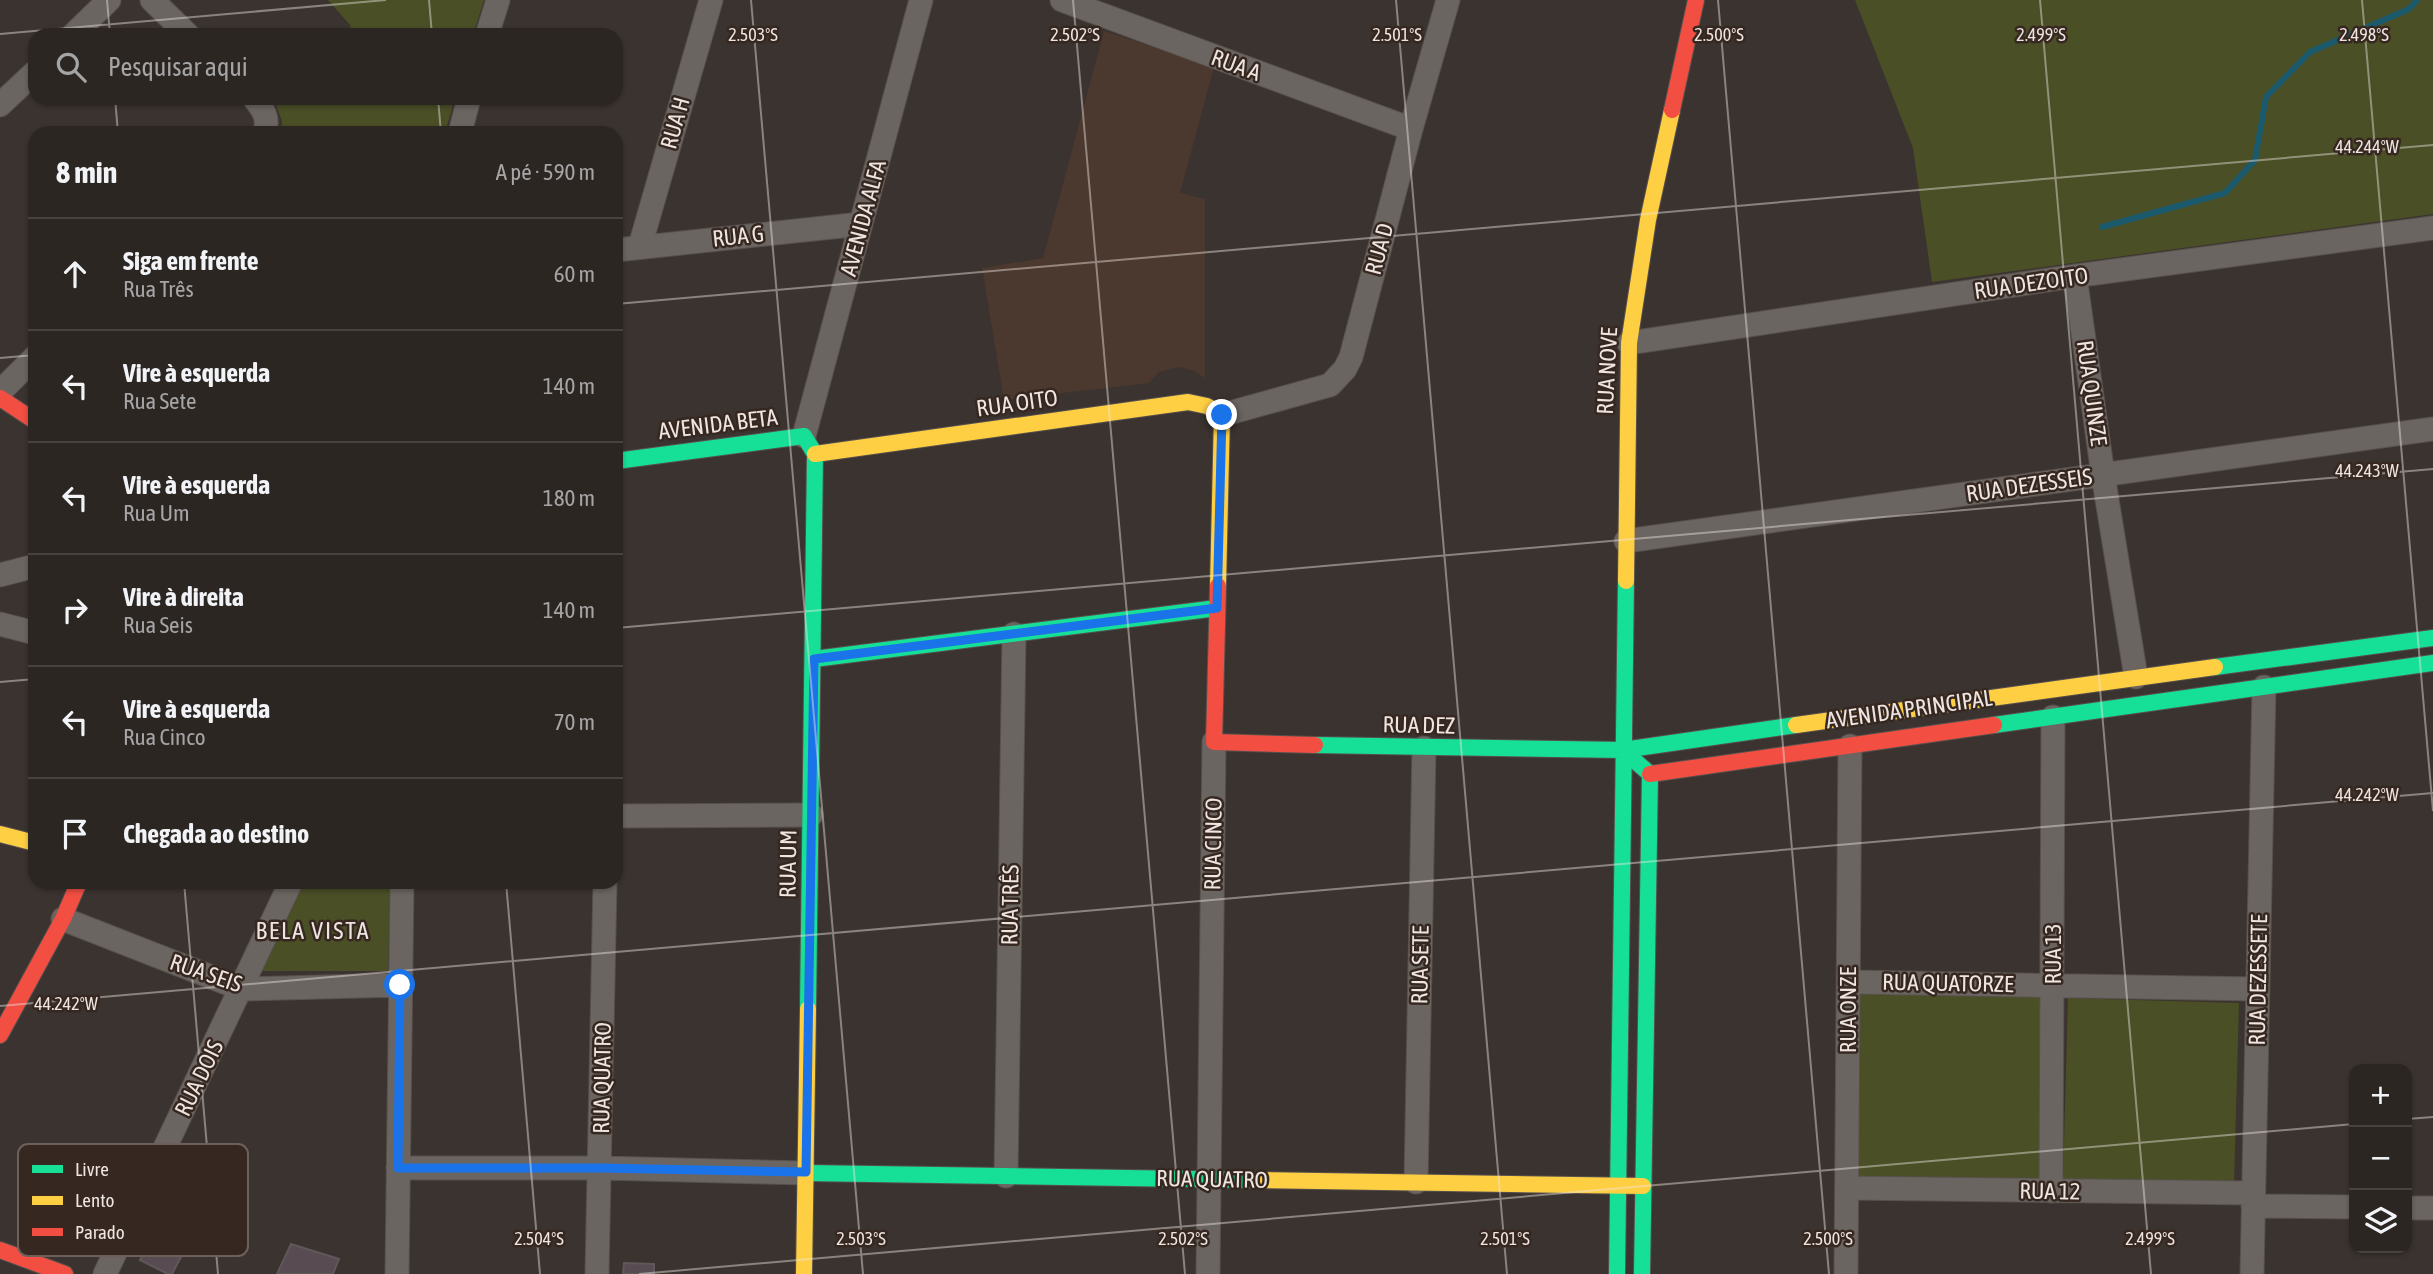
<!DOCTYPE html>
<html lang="pt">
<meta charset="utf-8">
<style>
:root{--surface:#2c2623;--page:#342e2b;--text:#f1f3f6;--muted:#a6a5a6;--line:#484341}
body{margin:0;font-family:"Asap Condensed",sans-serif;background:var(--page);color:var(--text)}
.controls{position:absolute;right:21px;bottom:21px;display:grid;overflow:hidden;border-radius:14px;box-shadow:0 2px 5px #0004}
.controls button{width:63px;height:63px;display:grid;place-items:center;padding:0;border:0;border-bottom:2px solid var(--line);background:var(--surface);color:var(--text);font:35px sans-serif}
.stop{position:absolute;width:21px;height:21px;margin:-16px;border:5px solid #1a73e8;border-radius:50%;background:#fff}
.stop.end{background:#1a73e8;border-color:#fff;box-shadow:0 2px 7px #0008}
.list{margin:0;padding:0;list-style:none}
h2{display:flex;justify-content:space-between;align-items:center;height:91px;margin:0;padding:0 28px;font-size:30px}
h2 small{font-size:23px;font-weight:400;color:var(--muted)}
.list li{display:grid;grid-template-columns:46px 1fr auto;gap:21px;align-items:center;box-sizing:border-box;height:112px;padding:0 28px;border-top:2px solid var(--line)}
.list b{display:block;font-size:26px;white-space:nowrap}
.list p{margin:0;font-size:23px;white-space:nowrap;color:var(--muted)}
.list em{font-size:23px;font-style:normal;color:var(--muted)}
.icon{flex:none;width:38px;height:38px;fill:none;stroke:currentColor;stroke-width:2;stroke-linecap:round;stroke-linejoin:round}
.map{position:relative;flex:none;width:2433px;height:1274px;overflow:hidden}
.search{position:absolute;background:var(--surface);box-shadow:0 2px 5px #0004;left:28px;top:28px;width:595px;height:77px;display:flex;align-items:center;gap:18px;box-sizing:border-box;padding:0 24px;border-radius:21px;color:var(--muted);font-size:26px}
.panel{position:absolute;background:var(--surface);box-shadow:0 2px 5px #0004;left:28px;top:126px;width:595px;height:763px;border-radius:21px}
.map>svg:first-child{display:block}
.built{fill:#4b382e}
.green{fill:#4a4f26}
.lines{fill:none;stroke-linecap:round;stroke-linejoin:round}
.stream{stroke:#1b5a6d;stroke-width:6}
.building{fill:#584c52;stroke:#5f5859;stroke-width:2}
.street-casing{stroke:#57504d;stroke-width:25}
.fast-casing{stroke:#57504d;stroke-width:18}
.slow-casing{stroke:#57504d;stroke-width:18}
.jam-casing{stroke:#57504d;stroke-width:18}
.street{stroke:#6b6561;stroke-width:23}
.fast{stroke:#16e098;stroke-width:16}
.slow{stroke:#ffcf43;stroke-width:16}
.jam{stroke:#f24e42;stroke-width:16}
.route{stroke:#1a73e8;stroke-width:9}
.ticks{fill:none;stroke:#eee4e0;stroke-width:2;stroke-opacity:0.45}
.labels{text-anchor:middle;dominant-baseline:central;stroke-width:5;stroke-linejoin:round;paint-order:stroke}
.street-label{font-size:23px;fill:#eee4e0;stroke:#362821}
.neighbourhood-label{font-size:24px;letter-spacing:2px;fill:#eee4e0;stroke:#362821}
.key{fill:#362821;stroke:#6d605a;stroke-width:2}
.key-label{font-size:19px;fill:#eee4e0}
.ticks-label{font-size:18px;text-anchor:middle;fill:#eee4e0;stroke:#362821;stroke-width:5;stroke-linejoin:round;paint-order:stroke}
</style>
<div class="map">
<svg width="2433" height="1274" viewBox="0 0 2433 1274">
<rect width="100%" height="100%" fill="#3b332f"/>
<!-- built -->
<path class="built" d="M1104 31 1214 67 1180 193 1205 199V378L1194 371 1179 367 1159 372 1149 383 1004 400 982 268 1043 258Z"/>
<!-- green -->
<path class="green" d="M328 0H484L473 35H343L351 26Z
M1855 0H2433V214L1932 282 1913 148Z
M283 98H455L445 133H281L282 121 276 105Z
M300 882H390L388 971H260Z
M1858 993 2042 995 2040 1179 1856 1176Z
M2068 998 2239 1003 2234 1184 2063 1179Z"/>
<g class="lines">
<!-- stream -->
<path class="stream" d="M2102 227 2225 193 2255 160 2266 97 2310 52 2409 9 2417 0"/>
</g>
<!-- building -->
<path class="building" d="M170 1203 201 1219 172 1274H168L140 1260Z
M291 1244 339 1259 333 1274H277Z
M624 1263 654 1264V1274H623Z"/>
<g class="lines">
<!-- street casing -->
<g class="street-casing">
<path id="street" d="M152 0 188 35
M1062 0 1411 129
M73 35 109 0
M487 35 498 0
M254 98C263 109 270 119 264 133
M0 105 35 72
M460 133 469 98
M640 246 711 0
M616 250 861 224
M2075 276 2103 475 2136 677
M1629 343 2075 276 2433 228
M0 392 35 357
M1222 415 1330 385 1345 369 1351 357 1411 129 1448 0
M804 436 921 0
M1626 541 2433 429
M0 575 35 566
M0 624 35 633
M616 816 811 815
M63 919 242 989 400 985
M1849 982 2257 989
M398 1168H601L806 1173
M1006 1176 1014 634
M1416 1182 1424 748
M1847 1188 2253 1193
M2051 1191 2053 717
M2253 1206 2354 1207
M2407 1208H2433
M105 1274 291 882
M397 1274 402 882
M597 1274 605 882
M1208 1274 1214 742
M1846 1274 1850 746
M2252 1274 2264 687"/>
</g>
<!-- fast casing -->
<g class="fast-casing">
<path id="fast" d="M616 461 804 436 815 454
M814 659 1217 608
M2215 667 2433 638
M1994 725 2433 663
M1315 745 1623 750 1796 725
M1634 760 1650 774 1642 1274
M808 1009 815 454
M806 1173 1252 1180
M1617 1274 1626 581"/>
</g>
<!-- slow casing -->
<g class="slow-casing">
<path id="slow" d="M815 454 1188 402 1207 406 1222 415 1218 586
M1626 581 1629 343 1648 220 1672 110
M1796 725 2215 667
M0 834 35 843
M1252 1180 1643 1186
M804 1274 808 1009"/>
</g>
<!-- jam casing -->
<g class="jam-casing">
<path id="jam" d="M1672 110 1696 0
M0 398 35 421
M1218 586 1214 742 1315 745
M1650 774 1994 725
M0 1035 63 919 79 882
M0 1250 65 1274"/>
</g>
<!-- street -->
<use href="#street" class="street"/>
<!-- fast -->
<use href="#fast" class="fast"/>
<!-- slow -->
<use href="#slow" class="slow"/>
<!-- jam -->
<use href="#jam" class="jam"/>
</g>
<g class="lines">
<!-- route -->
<path class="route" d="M400 985 398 1168H601L806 1172 814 659 1217 608 1222 415"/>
</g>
<!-- ticks -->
<path class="ticks" d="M107 0 110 35M429 0 432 35M751 0 863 1274M1073 0 1185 1274M1396 0 1507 1274M1718 0 1829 1274M2040 0 2151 1274M2362 0 2433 811M0 34 386 0M115 98 118 133M438 98 441 133M616 304 2433 145M0 358 35 355M616 628 2433 469M0 682 35 679M184 882 218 1274M506 882 540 1274M0 1006 2433 793M2407 1119 2433 1117M639 1274 2354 1124"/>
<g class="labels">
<!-- street labels -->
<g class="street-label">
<text transform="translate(1236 65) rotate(20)">RUA A</text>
<text transform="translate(675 123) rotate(-74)">RUA H</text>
<text transform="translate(863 218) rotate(-75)">AVENIDA ALFA</text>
<text transform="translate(738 236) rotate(-6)">RUA G</text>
<text transform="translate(1379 249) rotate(-75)">RUA D</text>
<text transform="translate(2031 283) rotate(-8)">RUA DEZOITO</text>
<text transform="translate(1607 371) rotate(-87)">RUA NOVE</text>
<text transform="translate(2092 393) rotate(82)">RUA QUINZE</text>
<text transform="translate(1017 403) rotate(-8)">RUA OITO</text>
<text transform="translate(718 424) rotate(-7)">AVENIDA BETA</text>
<text transform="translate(2029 485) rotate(-8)">RUA DEZESSEIS</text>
<text transform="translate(1909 709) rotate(-8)">AVENIDA PRINCIPAL</text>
<text transform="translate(1419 725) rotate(1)">RUA DEZ</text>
<text transform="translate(1213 844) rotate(-89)">RUA CINCO</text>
<text transform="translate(788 864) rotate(-89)">RUA UM</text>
<text transform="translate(1010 905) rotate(-89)">RUA TRÊS</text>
<text transform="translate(2053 954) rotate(-90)">RUA 13</text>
<text transform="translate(1420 965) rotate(-89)">RUA SETE</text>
<text transform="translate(206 973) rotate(19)">RUA SEIS</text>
<text transform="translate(2258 980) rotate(-89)">RUA DEZESSETE</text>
<text transform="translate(1948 983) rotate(1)">RUA QUATORZE</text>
<text transform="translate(1848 1010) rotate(-90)">RUA ONZE</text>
<text transform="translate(199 1078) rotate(-64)">RUA DOIS</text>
<text transform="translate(602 1078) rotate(-89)">RUA QUATRO</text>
<text transform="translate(1212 1179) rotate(1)">RUA QUATRO</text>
<text transform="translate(2050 1191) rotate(1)">RUA 12</text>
</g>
<!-- neighbourhood labels -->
<g class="neighbourhood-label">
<text x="313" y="930">BELA VISTA</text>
</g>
</g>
<!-- legend -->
<rect x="18" y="1144" width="230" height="112" rx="10" class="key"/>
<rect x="32" y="1165" width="31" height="8" fill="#16e098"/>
<rect x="32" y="1196" width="31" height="9" fill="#ffcf43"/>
<rect x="32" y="1228" width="31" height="8" fill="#f24e42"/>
<g class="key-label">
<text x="75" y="1176">Livre</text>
<text x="75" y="1207">Lento</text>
<text x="75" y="1239">Parado</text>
</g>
<g class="ticks-label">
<text x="2364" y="41">2.498°S</text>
<text x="753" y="41">2.503°S</text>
<text x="1075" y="41">2.502°S</text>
<text x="1397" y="41">2.501°S</text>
<text x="1719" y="41">2.500°S</text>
<text x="2041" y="41">2.499°S</text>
<text x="2367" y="153">44.244°W</text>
<text x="2367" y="477">44.243°W</text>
<text x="2367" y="801">44.242°W</text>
<text x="66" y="1010">44.242°W</text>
<text x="539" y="1245">2.504°S</text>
<text x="861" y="1245">2.503°S</text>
<text x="1183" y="1245">2.502°S</text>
<text x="1505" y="1245">2.501°S</text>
<text x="1828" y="1245">2.500°S</text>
<text x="2150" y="1245">2.499°S</text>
</g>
</svg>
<div class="controls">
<button>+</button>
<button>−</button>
<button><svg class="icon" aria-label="layers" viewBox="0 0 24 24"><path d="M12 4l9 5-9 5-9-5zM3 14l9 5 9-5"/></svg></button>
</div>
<div class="stop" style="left:400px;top:985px"></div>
<div class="stop end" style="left:1222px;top:415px"></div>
<div class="search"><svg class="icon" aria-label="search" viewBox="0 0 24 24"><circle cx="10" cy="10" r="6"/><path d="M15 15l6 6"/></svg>Pesquisar aqui</div>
<section class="panel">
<h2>8 min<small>A pé · 590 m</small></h2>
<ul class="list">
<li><svg class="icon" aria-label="ahead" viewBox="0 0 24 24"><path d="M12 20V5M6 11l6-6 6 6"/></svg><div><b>Siga em frente</b><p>Rua Três</p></div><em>60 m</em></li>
<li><svg class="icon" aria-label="left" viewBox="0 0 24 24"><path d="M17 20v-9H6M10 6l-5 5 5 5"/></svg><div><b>Vire à esquerda</b><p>Rua Sete</p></div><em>140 m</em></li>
<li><svg class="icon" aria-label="left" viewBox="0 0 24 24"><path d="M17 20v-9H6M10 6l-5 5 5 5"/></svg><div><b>Vire à esquerda</b><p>Rua Um</p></div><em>180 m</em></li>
<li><svg class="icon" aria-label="right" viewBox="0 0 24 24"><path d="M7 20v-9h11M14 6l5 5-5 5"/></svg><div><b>Vire à direita</b><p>Rua Seis</p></div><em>140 m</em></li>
<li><svg class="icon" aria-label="left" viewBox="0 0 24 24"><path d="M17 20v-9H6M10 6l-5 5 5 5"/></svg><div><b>Vire à esquerda</b><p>Rua Cinco</p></div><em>70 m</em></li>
<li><svg class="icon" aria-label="arrive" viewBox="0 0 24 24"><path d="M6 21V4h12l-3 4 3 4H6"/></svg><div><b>Chegada ao destino</b></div></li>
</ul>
</section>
</div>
